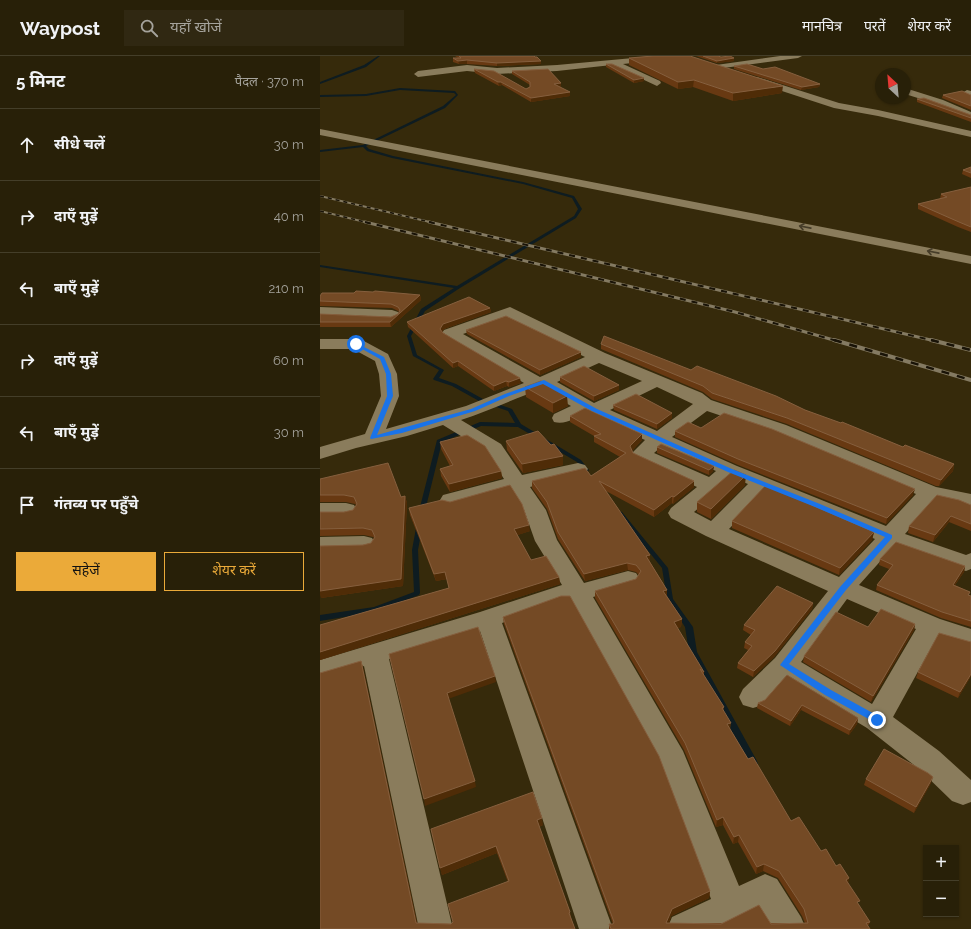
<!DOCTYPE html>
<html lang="hi">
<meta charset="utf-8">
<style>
:root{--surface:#282008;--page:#302812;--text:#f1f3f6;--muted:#a5a39c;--line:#443e29;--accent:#ebaa39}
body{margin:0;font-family:Raleway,"Noto Sans Devanagari",sans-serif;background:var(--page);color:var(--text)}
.controls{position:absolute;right:12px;bottom:12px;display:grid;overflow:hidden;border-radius:0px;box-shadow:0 1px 3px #0004}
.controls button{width:36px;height:36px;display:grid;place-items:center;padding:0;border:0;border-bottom:1px solid var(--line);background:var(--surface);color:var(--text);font:20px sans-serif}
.compass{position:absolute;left:555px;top:12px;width:36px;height:36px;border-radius:50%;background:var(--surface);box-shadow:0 1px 3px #0004;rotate:334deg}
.stop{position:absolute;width:12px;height:12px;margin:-9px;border:3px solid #1a73e8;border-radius:50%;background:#fff}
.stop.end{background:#1a73e8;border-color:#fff;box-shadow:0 1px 4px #0008}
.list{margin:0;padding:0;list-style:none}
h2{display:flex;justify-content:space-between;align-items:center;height:52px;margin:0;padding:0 16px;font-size:17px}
h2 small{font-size:13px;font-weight:400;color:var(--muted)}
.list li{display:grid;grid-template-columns:26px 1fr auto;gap:12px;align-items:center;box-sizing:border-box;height:72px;padding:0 16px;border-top:1px solid var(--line)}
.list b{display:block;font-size:15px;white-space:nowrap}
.list em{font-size:13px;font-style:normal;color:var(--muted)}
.actions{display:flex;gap:8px;padding:12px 16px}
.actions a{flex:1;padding:9px 0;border:1px solid var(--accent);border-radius:0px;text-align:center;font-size:14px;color:var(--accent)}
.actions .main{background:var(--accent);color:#111}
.icon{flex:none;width:22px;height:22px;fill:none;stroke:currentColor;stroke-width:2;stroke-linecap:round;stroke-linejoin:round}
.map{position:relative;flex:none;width:651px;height:873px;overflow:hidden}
header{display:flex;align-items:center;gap:24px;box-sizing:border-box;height:56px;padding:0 20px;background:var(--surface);border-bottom:1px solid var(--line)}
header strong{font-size:19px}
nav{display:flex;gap:22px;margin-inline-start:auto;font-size:14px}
.search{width:280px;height:36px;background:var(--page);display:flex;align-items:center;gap:10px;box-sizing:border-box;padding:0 14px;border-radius:0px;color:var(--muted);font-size:15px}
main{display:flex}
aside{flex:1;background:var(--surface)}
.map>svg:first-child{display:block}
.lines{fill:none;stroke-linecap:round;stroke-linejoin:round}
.stream{fill:#0e1c21;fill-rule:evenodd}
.minor{fill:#8a7c5c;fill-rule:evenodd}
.rail-far2-casing{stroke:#847a62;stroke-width:2}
.rail-far1-casing{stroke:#847a62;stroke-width:3}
.rail-casing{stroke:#847a62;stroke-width:4}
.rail-far2{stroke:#191307;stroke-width:1.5;stroke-dasharray:4;stroke-linecap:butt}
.rail-far1{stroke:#191307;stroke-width:2;stroke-dasharray:6;stroke-linecap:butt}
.rail{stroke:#191307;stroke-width:2.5;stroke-dasharray:8;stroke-linecap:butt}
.wall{fill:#683912}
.shaded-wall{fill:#4f2c07}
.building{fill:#744a25;stroke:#855f3e}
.oneway{stroke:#463d29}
.route{fill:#1a73e8}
</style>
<header>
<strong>Waypost</strong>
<div class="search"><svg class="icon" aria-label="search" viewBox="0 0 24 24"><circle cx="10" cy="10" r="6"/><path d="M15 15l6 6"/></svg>यहाँ खोजें</div>
<nav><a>मानचित्र</a><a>परतें</a><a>शेयर करें</a></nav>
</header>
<main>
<aside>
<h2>5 मिनट<small>पैदल · 370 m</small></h2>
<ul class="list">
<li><svg class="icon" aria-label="ahead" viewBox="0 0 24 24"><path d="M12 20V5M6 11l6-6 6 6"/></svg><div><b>सीधे चलें</b></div><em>30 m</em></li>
<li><svg class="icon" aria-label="right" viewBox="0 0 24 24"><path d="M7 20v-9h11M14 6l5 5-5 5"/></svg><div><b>दाएँ मुड़ें</b></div><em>40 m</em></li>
<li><svg class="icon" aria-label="left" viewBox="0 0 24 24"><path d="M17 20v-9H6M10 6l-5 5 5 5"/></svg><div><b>बाएँ मुड़ें</b></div><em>210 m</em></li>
<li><svg class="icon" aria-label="right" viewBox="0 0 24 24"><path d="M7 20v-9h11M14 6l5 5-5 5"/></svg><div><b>दाएँ मुड़ें</b></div><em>60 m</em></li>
<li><svg class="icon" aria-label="left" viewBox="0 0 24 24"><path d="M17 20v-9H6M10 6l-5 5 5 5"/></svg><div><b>बाएँ मुड़ें</b></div><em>30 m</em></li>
<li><svg class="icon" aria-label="arrive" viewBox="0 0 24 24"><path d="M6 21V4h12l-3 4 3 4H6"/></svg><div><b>गंतव्य पर पहुँचे</b></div></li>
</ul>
<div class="actions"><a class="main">सहेजें</a><a>शेयर करें</a></div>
</aside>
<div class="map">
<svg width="651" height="873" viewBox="0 0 651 873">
<rect width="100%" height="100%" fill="#362a0b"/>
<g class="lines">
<!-- stream -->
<path class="stream" d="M58 0H60L46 11 0 28V26L44 9Z
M80 32 135 35 138 39 125 52 46 90 49 93 73 100 203 126 254 140 262 153 256 162 140 232 105 255 91 280 97 299 124 314 119 322 136 328 163 343 192 353 201 368 261 404 269 414 268 415H264L257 406 198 371 161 370 122 386 105 455 102 457 99 455 117 384 160 366 195 367 188 355 159 345 132 330 114 324 113 323 119 314 93 300 87 280 101 253 134 232 0 211V209L137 230 254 160 258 153 252 142 203 128 72 102 47 95 43 91 0 96V94L43 89 123 50 136 39 134 37 80 34 46 40 0 41V39L46 38Z
M300 455 302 456 348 512 353 543 373 571 377 596 437 705 438 708 437 711 434 712 431 711 369 596 365 571 347 543 342 512 298 458 297 457Z
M99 470 102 472 98 494 100 537 99 539 55 556 0 565V559L54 551 94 536 92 494 96 472Z"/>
<!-- minor -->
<path class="minor" d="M335 0H364L360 2 303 8 340 25 341 27 337 30 292 9 237 15 177 18 147 15 98 21 94 18 98 15 147 9 177 12 237 9Z
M460 0H482L478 2 396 13 392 11 396 9Z
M437 21 519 47 558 54 651 75V81L558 60 514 52 434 26 433 24Z
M585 32 623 44 651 56V62L617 48 585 38Z
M647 34 651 35V41L644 39 642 37Z
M0 73 651 200V208L0 79Z
M0 251 72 254 78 256 80 259 78 262 72 264 0 261Z
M190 251 285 297 382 337 391 344 466 369 616 431 651 438V452L615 444 585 478 646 499 651 497V513L646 515 638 513 574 490 539 529 620 563 651 573V592L617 581 573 661 619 695 651 724V746L643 749 632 745 599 713 547 672 466 623 443 649 433 652 423 649 419 641 423 633 455 602 508 535 386 480 351 462 348 457 351 452 377 431 314 402 311 398 325 384 265 357C255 362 246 369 234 366L232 362 234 358 251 350 222 333C195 342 169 355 141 364L181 388 202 419 258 407 265 409 268 413 265 417 210 431 226 454 237 484 264 527 308 515 316 517 320 523 316 529 273 541 363 695 419 830 445 818 457 823 481 861 486 873H450L439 854 400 873H347L352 861 391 843 340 707 251 546H241L182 567 293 873H259L160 575 69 603 133 873H99L44 610 0 624V604L160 556 242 529 215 485 204 454 191 434 131 451 123 449 120 444 123 439 184 423 167 396 123 369 87 380 36 392 0 403V391L45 378 61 340 59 318 55 305 33 293H0V283H36L42 284 68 298 77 318 79 340 66 373 146 350 204 327 124 280 122 277 124 274ZM188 262 191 265 265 301 220 321 143 278ZM279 307 322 325 274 347 237 326ZM337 331 373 348 337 375 290 354ZM387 355 452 377 596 438 566 470 417 410 352 381ZM341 391 396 415 389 421 334 397ZM413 422 428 428 391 465 374 456ZM445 435 555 483 519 521 409 473ZM527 543 596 573 552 648 481 606Z
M0 447H26L34 449 37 454 34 459 26 461H0Z
M44 480 52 482 55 487 52 492 44 494 0 495V481Z"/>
<!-- rail-far2 casing -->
<g class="rail-far2-casing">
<path id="rail-far2" d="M0 140 114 167
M0 155 49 167"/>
</g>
<!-- rail-far1 casing -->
<g class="rail-far1-casing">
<path id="rail-far1" d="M45 166 415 256 517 285
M109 166 615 285"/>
</g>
<!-- rail casing -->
<g class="rail-casing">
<path id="rail" d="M514 284 651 324
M611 284 651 294"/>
</g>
<!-- rail-far2 -->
<use href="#rail-far2" class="rail-far2"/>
<!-- rail-far1 -->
<use href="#rail-far1" class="rail-far1"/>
<!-- rail -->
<use href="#rail" class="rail"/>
</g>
<!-- wall -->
<path class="wall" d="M135 0H214L221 5V8L177 10 147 8H139L133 6V2H138Z
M376 0H398L401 1 414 2V5L397 7Z
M309 2 462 37 413 45 373 31 358 33 309 9Z
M286 8 324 25 314 27 286 11Z
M414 10 443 13 500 28 499 31 481 34 414 13Z
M154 13 206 33 210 31V29L192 18V15L241 27V31H240L250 40 211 46 182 29 179 30 155 17Z
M623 39H651V54L622 42Z
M597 43 651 59V66L597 46Z
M651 111V122L642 118 643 114Z
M651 131V176L638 171 598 153V148L620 143 621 138Z
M100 239 101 244 71 271H0V258L71 261 78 258 80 256 72 252 0 250V240Z
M170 252 171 256 124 273 122 276 201 327 189 331 187 330 174 335 138 310 133 312 88 271 87 266Z
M146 274 261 301 220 319 147 278Z
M281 288 371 314 485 354 583 391 634 408 633 415 619 430H616L467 368 392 343 383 336 281 293Z
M240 321 299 334 274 345 240 326Z
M205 331 248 350 233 357 206 341Z
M293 349 352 362 337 373 294 354Z
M250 360 322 378V384L312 395 313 397 374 425V431L353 448 352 447 334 461 286 435 330 499V506L347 534V540L362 563 361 571 357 572 384 616V620L404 651 403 655 410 673 428 703 471 765 516 810 528 828 538 849 550 866 548 870 550 873H289V868H293L184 568 183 561 390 835 389 842 351 860 349 867H485L482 860 458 822 443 815 436 818 418 786 413 788 403 769 396 771 364 694 275 542V535L316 523 319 519 316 516 308 514 265 525 238 483 227 453 212 432V425L271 420 300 401 274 386V380L250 366Z
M381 372 593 439 566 468 418 409 355 381V375Z
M186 385 231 389 243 400V409L203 417 187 394Z
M120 386 181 415 182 422 130 436 121 420 120 413 130 410 121 393Z
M337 391 394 410 393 415 389 419 337 397Z
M0 423 81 441 85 440 87 447 83 530 1 542 43 489 51 487 54 482 53 481 44 479 0 480V456H24L33 454 36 449 35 448 26 446H0Z
M425 429 391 463 377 456V446Z
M651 449V475L629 466 613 486 588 477 589 470Z
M89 452 210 475 197 479 211 504 239 521 240 528 0 604V569L129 532 127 523 116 525 90 459Z
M412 465 554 476 552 484 519 519 412 472Z
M560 503 645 510 644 516 635 529 650 536 649 539 651 540V571L621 562 556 534 557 529 569 513 559 509Z
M493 547 492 553 454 601 433 621 417 612 418 607 428 594 424 592 425 586 431 579 423 574 424 569Z
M595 568 594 574 551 646 483 606 484 600Z
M651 586V620L638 642 596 622 598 616Z
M41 605 43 612 97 867 131 868 188 826 177 797 122 819 111 773 223 769 219 771 250 856 251 862 255 873H0Z
M467 619 538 662 537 668 529 679 481 654 470 670 437 652 438 647 445 644Z
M546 723 611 727 594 757 544 729Z"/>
<!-- shaded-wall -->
<path class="shaded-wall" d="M414 2V5L397 7V5Z
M147 4V8H139L138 5Z
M221 5V8L177 10V7Z
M324 22V25L314 27V24Z
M374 24 373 31 358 33V26Z
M178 26H181L182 29 179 30Z
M241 27V31L234 32V28Z
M500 28 499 31 481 34 482 31Z
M463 30 462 37 413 45V37Z
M250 36V40L211 46V42Z
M100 239 101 244 71 271 70 266Z
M170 252 171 256 124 273 121 278 120 273 123 268Z
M261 296V301L220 319V314Z
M138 305V310L133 312V307Z
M200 322 201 327 189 331V326Z
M186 325 187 330 174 335V330Z
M299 329V334L274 345V340Z
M247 340 248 350 233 357V347Z
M352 357V362L337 373V368Z
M322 378V384L310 397V390Z
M243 400V409L203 417 202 408Z
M634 408 633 415 619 430 621 424Z
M394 410 393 415 389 419V414Z
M181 415 182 422 130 436 129 428Z
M426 419 425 429 391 463V453Z
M374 425V431L353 448 354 441Z
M595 433 593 439 566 468 567 462Z
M85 440 87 447 83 530 1 542 0 539V535L81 523Z
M352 440V447L334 461V454Z
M631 460 629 466 613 486 615 479Z
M209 469 210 475 195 480 194 473Z
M554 476 552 484 519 519 520 512Z
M330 499V506L326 507V500Z
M307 507 308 514 265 525 264 518Z
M645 510 644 516 631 534 633 529Z
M125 516 127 523 116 525 114 518Z
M239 521 240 528 0 604V596Z
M347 534V541L343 535Z
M493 547 492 553 454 601 433 621 434 615Z
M362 563 361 571 354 573V566Z
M595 568 594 574 551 646 553 640Z
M41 605 43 612 98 873 96 867Z
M651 618V620L638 642 640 636Z
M175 620 176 626 128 643 127 637Z
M482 649 481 654 470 670 471 665Z
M538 662 537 668 529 679 530 674Z
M411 667 410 674 407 668Z
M613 721 611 727 594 757 596 751Z
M155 725 156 731 105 750 104 743Z
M403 761V769L396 771 397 764Z
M222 762 223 769 218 771 217 764Z
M419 779 418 786 413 788 414 781Z
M176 790 177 797 122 819 120 812Z
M444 808 443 815 436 818 437 811Z
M529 822 528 829 526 824Z
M390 835 389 842 351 860 347 873 346 867 352 853Z"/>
<!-- building -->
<path class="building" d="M139 0H214L215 1H217L221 5 177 7 147 4 138 5 133 2H141Z
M333 0H370L463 30 413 37 374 24 358 26 309 2Z
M383 0H398L401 1 410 0 414 2 397 5Z
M286 8H292L324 22 314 24Z
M427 8 443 13 455 11 500 28 482 31 414 10Z
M154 13 174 15 206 33 210 31V26L192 15 228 13 241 27 234 28 250 36 211 42 181 26H178Z
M642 35 651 39V50L623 39Z
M604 42 651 59V62L597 43Z
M651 111V117L643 114Z
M651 131V171L639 166 598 148 627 141 621 138Z
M36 235 53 236 55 235 100 239 70 266H0V258L71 261 78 258 80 254 78 251 71 248 0 245V240L2 237H34Z
M149 241 170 252 123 268 120 273 123 277 200 322 189 326 186 325 174 330 138 305 133 307 87 266Z
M186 260 261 296 220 314 146 274Z
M284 280 371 314 377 310 456 340 485 354 521 367 522 366 583 391 585 389 634 408 621 424 618 423 467 362 392 337 383 330 281 288Z
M264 310 299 329 274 340 240 321Z
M221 325 247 340 233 347 205 331Z
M316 338 352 357 337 368 293 349Z
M265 352 322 378 310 390 313 397 374 425 354 441 352 440 334 454 279 425 330 499 326 500 347 534 343 535 362 563 354 566 384 616 380 613 404 651 402 652 411 667 407 668 428 703 433 701 471 765 479 761 501 795 506 793 516 810 520 808 529 822 526 824 540 845 537 846 550 866 546 867 550 873H291L289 868H293L294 866 183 561 241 540H250L339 700 390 835 352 853 346 867 401 868 439 849 451 868 488 867 484 853 459 815 444 808 437 811 419 779 414 781 403 761 397 764 365 687 275 535 316 523 321 515 316 509 307 507 264 518 238 476 227 446 212 425 265 412 271 420 306 397 274 380 281 378 250 360Z
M404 357 452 373 595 433 567 462 418 403 355 375 368 366 381 372Z
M218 375 231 389 234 388 243 400 202 408 186 385Z
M147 379 165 390 181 415 129 428 120 413 133 409 120 386Z
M341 388 394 410 389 414 337 391Z
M68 407 81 441 85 440 81 523 0 535V490L43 489 51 487 55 481 52 474 43 472 0 473V456H24L33 454 37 448 34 441 24 439H0V423Z
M414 414 426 419 391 453 377 446Z
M190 429 202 448 209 469 194 473 211 504 226 500 239 521 0 596V569L129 532 125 516 114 518 89 452 122 444 130 446Z
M446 429 554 476 520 512 412 465Z
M617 439 639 444 651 449V468L631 460 615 479 589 470Z
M576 486 645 510 633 529 650 536 648 539 651 540V565L622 556 557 529 573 509 560 503Z
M457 530 493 547 455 595 434 615 418 607 432 590 425 586 435 574 424 569Z
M561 553 595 568 553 640 484 600 516 556 548 571Z
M158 571 175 620 127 637 155 725 104 743 69 598Z
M619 577 651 586V618L640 636 598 616Z
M41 605 96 867 131 868 133 866 128 848 189 825 176 790 120 812 111 773 213 736 222 762 217 764 250 856 249 857 255 873H0V617Z
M467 619 538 662 530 674 482 649 471 665 438 647 445 644Z
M564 693 608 717 613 721 596 751 546 723Z"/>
<!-- one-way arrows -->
<defs><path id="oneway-shaft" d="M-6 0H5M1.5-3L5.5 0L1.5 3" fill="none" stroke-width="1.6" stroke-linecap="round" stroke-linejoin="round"/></defs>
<g class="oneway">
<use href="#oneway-shaft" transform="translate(485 171) rotate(-169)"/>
<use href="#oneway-shaft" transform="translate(613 196) rotate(-169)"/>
</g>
<!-- route -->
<path class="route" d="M36 287 64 301 71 318 73 340 57 379 151 353 185 338 224 324 277 353 412 413 500 448 572 479V482L526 534 469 608 511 634 560 661 561 664 560 666H554L505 639 460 609 520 531 565 481 495 451 408 416 272 355 223 328 189 340 155 355 82 377 51 383 50 382 67 340 66 318 60 303 35 289 34 288Z"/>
</svg>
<div class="controls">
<button>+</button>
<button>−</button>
</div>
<svg class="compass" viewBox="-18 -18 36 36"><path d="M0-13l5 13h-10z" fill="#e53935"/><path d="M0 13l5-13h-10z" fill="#a5a39c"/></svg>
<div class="stop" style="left:36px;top:288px"></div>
<div class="stop end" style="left:557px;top:664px"></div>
</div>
</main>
